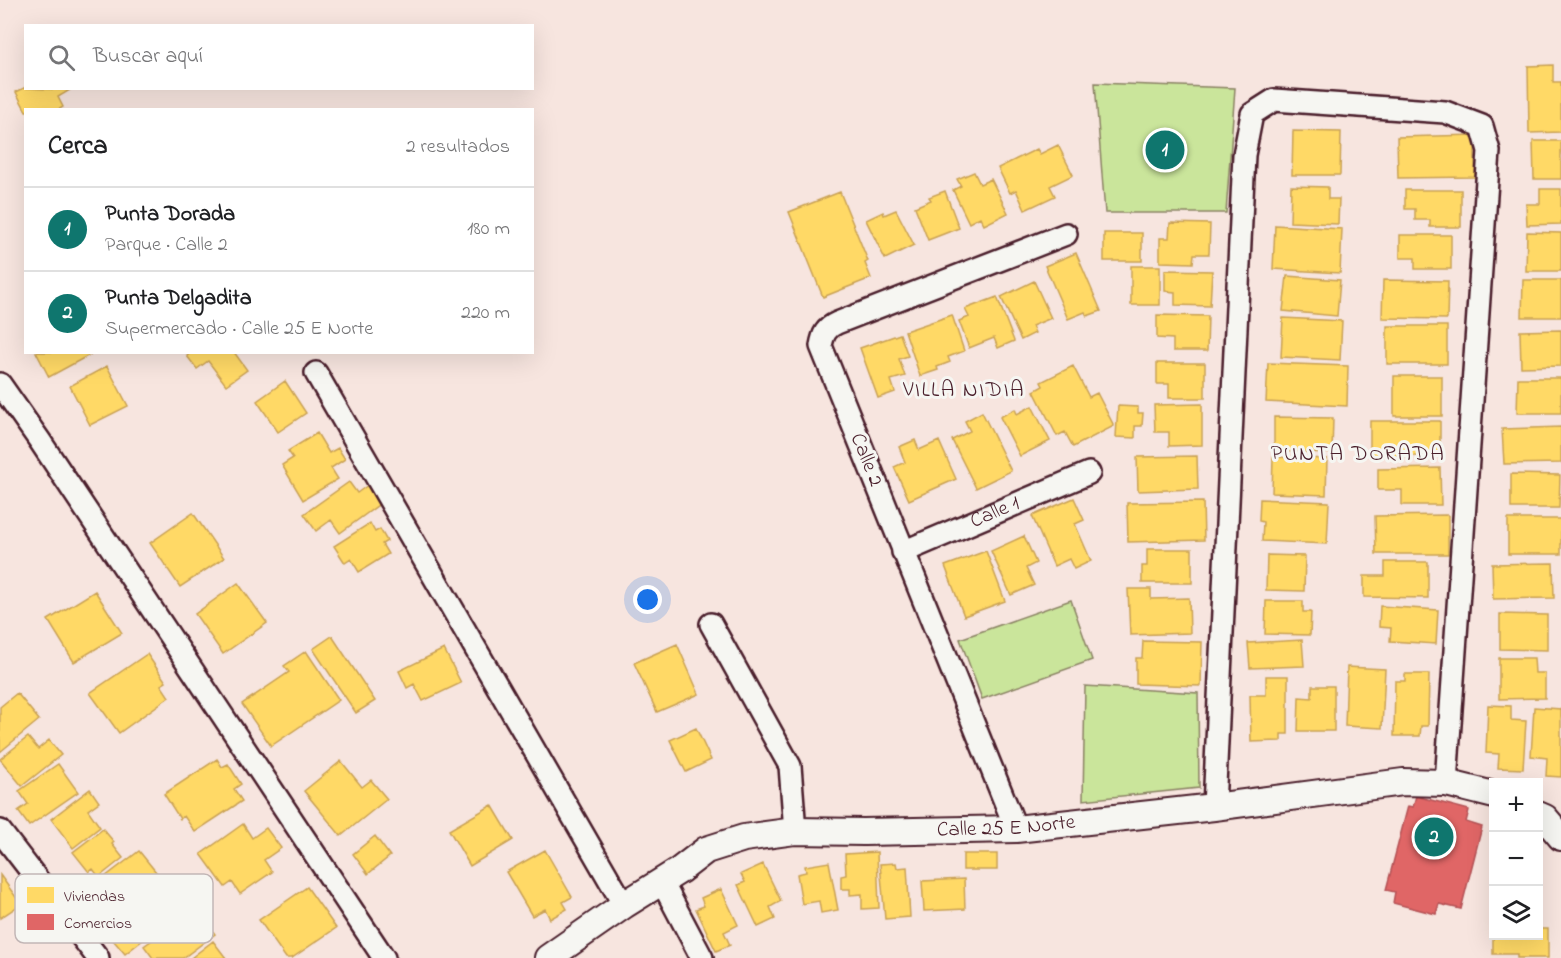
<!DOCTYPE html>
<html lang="es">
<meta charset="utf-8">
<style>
:root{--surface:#fff;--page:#f2f2f2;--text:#202124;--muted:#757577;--line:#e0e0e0;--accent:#0f766e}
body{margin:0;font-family:"Indie Flower",sans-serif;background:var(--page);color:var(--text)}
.controls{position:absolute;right:18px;bottom:18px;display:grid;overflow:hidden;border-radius:0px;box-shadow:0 6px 24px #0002}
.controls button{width:54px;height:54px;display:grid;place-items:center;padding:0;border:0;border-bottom:2px solid var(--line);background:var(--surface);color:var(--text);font:30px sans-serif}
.you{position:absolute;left:648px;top:600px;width:21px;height:21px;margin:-15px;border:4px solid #fff;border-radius:50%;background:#1a73e8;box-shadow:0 0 0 9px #1a73e833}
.badge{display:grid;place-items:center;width:39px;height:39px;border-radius:50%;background:var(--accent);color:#fff;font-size:20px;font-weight:700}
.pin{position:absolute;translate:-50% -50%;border:3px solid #fff;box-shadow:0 2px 6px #0006}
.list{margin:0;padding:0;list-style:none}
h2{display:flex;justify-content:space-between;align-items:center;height:78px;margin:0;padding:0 24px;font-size:26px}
h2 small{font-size:20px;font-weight:400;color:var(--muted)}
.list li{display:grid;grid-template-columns:39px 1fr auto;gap:18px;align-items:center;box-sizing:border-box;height:84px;padding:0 24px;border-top:2px solid var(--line)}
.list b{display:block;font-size:22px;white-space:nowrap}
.list p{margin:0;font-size:20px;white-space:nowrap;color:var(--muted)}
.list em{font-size:20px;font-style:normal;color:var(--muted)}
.icon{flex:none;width:33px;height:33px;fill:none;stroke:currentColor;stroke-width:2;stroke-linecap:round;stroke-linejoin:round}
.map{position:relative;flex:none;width:1561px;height:958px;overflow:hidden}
.search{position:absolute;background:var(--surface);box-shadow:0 6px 24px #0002;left:24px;top:24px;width:510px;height:66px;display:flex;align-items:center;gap:15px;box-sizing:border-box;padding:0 21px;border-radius:0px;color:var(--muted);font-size:22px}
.panel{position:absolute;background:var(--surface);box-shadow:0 6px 24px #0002;left:24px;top:108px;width:510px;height:246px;border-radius:0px}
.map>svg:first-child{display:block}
.green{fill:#cae59b;stroke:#8a8263;stroke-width:1.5}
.homes{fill:#ffd966;stroke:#c9a154;stroke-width:1.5}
.shops{fill:#e06666;stroke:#b35154;stroke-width:1.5}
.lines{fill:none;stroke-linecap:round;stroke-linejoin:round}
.minor-casing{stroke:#4a1f2b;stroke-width:26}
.tertiary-casing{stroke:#4a1f2b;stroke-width:30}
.minor{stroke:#f6f6f2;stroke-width:21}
.tertiary{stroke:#f6f6f2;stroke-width:26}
.labels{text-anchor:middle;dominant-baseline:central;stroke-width:6;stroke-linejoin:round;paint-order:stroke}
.street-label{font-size:21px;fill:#4a1f2b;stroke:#f6f6f2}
.neighbourhood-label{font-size:22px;letter-spacing:1.5px;fill:#4a1f2b;stroke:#f6f6f2}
.key{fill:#f6f6f2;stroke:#c2b6b6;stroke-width:1.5}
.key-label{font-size:16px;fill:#4a1f2b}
</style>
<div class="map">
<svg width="1561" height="958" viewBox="0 0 1561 958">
<rect width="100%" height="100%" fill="#f7e5df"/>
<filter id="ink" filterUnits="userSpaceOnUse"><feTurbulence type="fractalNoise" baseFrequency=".0167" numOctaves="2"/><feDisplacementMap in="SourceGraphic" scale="12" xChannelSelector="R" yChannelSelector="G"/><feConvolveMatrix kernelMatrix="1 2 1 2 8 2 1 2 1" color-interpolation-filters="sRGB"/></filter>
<g filter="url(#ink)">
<!-- green -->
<path class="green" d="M1095 83 1235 88 1226 213H1105Z
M1071 600 1092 660 982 699 960 639Z
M1085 686 1198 693 1199 788 1083 800Z"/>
<!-- homes -->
<path class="homes" d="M1553 65V82H1561V132L1529 133 1528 66Z
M26 87V88L70 90 58 97 63 107 58 110 26 111 16 92Z
M1293 131 1341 132 1340 175H1292Z
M1475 135V177L1398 178 1397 137Z
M1533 141H1561V179H1534Z
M1058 145 1073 175 1050 186 1055 196 1025 210 1016 190 1010 193 998 168 1037 149 1040 154Z
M974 172 980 184 991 179 1008 213 984 225 980 217 969 223 953 190 961 186 957 179Z
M1291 186 1328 187V199H1339L1338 224 1290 222Z
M1540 189H1561V224L1527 225 1526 204H1540Z
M1405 190H1461V227H1430V220H1415V209H1405Z
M945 191 959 228 928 240 915 207 931 200 929 197Z
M840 192 868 261 865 263 871 278 823 297 789 212Z
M896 210 914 245 885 259 866 220 883 212 884 215Z
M1170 223 1210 224 1209 254H1194L1193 263 1160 262V238H1169Z
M1275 225 1342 229 1340 273 1273 269Z
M1527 232 1561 233V271H1526Z
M1104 233H1142V261H1104Z
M1400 235H1451V269H1415V258H1400Z
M1076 253 1101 311 1087 316 1085 312 1068 319 1045 266Z
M1131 266H1160V305H1131Z
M1165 270 1212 271 1210 306 1175 305V292L1165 291Z
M1287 276 1340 280 1337 316 1283 311Z
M1383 280 1448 281 1447 319 1382 318Z
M1523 280H1561V317H1522Z
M1034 281 1051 318 1032 326 1035 333 1021 340 1001 297Z
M997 297 1014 341 998 348 994 338 969 348 959 321 969 317 965 309Z
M952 315 964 351 948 357 950 362 937 367 938 370 920 376 905 331Z
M1157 315 1208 316 1207 351H1173V339L1157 338Z
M1283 318 1342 321 1340 360 1281 357Z
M1387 326H1447V364H1387Z
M1561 330V366L1521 367 1520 331Z
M900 334 908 356 899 359 905 376 891 380 895 392 878 398 860 348Z
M36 352H92L93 353 49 377Z
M191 352H234L247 370 226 385 208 361 197 369 187 356Z
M1157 363H1205V398H1169V384H1157Z
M1268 363 1348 366 1347 406 1266 402Z
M107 366 128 406 90 425 70 386Z
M1073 366 1089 397 1097 393 1114 426 1073 447 1065 432 1057 436 1034 391 1043 386 1041 382Z
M1394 376H1442V416H1394Z
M1518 378H1561V413H1517Z
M285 381 306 413 278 432 257 401Z
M1202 404V445L1169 446V432H1155L1154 405Z
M1032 406 1050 441 1020 456 1000 417 1015 409 1017 414Z
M1118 406 1138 407V413H1143L1142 426H1135V438L1116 437Z
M982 412 1011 471 976 488 952 440 970 431 965 421Z
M1274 417 1333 418 1332 453 1274 451Z
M1370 421H1440V456H1370Z
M1561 427V463L1504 464 1502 429Z
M317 433 329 453 338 448 345 459 331 468 338 479 303 500 282 465 293 458 288 451Z
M915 440 919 450 939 441 956 479 909 500 894 467 905 462 899 447Z
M1197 456 1198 489 1138 491 1137 457Z
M1273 457 1327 459 1326 495 1272 493Z
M1440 468 1441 505H1402V490H1378V469Z
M1511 474 1560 475 1559 508H1511Z
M349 482 357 493 368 485 381 503 340 533 331 520 316 531 304 514Z
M1074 498 1084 520 1075 524 1091 561 1074 569 1069 559 1054 566 1032 516Z
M1260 499 1329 502 1327 544 1262 541 1263 522 1259 521Z
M1203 502 1204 540 1128 542 1127 503Z
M193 513 224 558 180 587 150 543Z
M1448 515V554H1376L1375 516Z
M1508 519H1561V554H1508Z
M370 523 375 532 380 529 387 541 382 544 388 554 359 572 351 559 345 563 334 546Z
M1024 536 1036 563 1026 568 1034 585 1011 595 991 551Z
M1147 549H1192V583H1142V566H1147Z
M986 551 1005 601 964 616 945 566Z
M1267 555 1305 556 1304 591 1266 590Z
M1385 562H1428V598L1364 597V576H1385Z
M1553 563 1554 598 1493 599 1492 564Z
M238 583 267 623 223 654 195 614Z
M1128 589H1151V599L1189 598 1190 633 1130 635Z
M95 591 122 633 74 662 48 620Z
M1266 601H1303V612H1311L1310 635 1265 634Z
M1380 606 1438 610 1436 644 1390 641 1391 628 1379 627Z
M1500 614 1547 615V650L1500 649Z
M332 636 375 701 356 713 313 649Z
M1302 640 1304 666 1250 668 1248 643Z
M1143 641 1202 642 1201 686 1136 684V658H1142Z
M677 644 699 694 657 712 634 663Z
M444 649 461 683 423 701 414 684 407 688 399 671Z
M306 651 339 700 271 746 242 704 289 672 284 666Z
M147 654 166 682 161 685 169 697 119 733 90 693Z
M1499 658H1534L1535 673H1545V698L1499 699Z
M1347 667 1385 669 1382 728 1345 726Z
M1405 674H1429L1428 726H1421L1420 736H1394L1395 681H1405Z
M1266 676H1288V734H1281V741L1251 742 1250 695H1266Z
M1312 686H1334V731H1298L1299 697 1312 698Z
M17 693 39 720 0 752V707Z
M1488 705 1511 706V720L1526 721 1523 769 1498 768 1499 754 1486 753Z
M1534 707 1561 709V777L1546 776 1547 758 1531 756Z
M696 728 711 760 686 772 670 740Z
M28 737 38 749 49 740 61 755 22 786 0 759Z
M217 759 222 767 228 764 241 784 234 789 242 801 195 832 184 816 180 819 164 794Z
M341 761 362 787 371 780 387 799 341 836 304 791Z
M58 764 78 792 29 826 18 811 28 804 19 791Z
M90 789 99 802 88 810 100 827 73 848 51 819Z
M492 805 513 840 470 866 449 830Z
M243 824 252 838 266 828 281 848 264 860 272 872 240 894 232 882 225 887 201 854Z
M103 829 114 842 112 844 123 858 99 877 93 869 89 872 73 852Z
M375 836 390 856 368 874 353 854Z
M545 850 572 897 563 902 567 909 550 919 545 909 532 916 506 872Z
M139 851 160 877 113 914 92 887Z
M877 852 879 908 862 909V894L850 895V889H841V876L846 875 845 854Z
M963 854H997V870H963Z
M829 862 838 910 821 913 819 901 802 904 797 874 806 872 805 866Z
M896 863 897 868 907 867 910 917 885 919 880 864Z
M763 864 781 901 770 907 775 919 758 927 738 885 745 882 741 874Z
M0 875 21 904 0 918Z
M964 879 965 909 924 911 922 881Z
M164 880 185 907 125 954 103 928Z
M307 887 336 928 292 958H286L259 920Z
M721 889 738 925 724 932 730 945 716 951 696 909 704 906 701 898Z
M196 908 215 934 183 958H153L144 946Z
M1538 929H1548V958H1517V954H1493V935L1538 936Z
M213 941 226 958H191Z"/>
<!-- shops -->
<path class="shops" d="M1416 796 1469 810 1466 822 1482 827 1461 909 1439 904 1436 914 1393 903 1395 892 1386 890 1408 806 1413 807Z"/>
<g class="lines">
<!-- minor casing -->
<g class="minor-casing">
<g id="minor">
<path d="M316 373 624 905"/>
<path d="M0 384 40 441 384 958"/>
<path id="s1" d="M903 552 1089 473"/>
<path d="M711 624 790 766 795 831"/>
<path d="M1214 807 1244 155 1252 114 1274 100 1445 112 1482 126 1489 151 1446 783"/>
<path d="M1016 829 821 346C823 334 826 328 837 323L1066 234"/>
<path d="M0 831 98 958"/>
<path d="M662 882 702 958"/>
</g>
</g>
<!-- tertiary casing -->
<g class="tertiary-casing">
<g id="tertiary">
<path d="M1538 815 1545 818 1561 837"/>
<path id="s2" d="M548 958 624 905 680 870 706 850 744 838 795 831 864 832 1016 829 1214 807 1403 782 1446 783 1494 795"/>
</g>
</g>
<!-- minor -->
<use href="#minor" class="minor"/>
<!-- tertiary -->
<use href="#tertiary" class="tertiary"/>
</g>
</g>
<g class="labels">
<!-- street labels -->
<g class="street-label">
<text transform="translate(866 460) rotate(68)">Calle 2</text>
<text stroke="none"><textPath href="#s1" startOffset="100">Calle 1</textPath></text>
<text stroke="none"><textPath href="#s2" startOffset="494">Calle 25 E Norte</textPath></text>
</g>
<!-- neighbourhood labels -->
<g class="neighbourhood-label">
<text x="964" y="391">VILLA NIDIA</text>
<text x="1358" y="455">PUNTA DORADA</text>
</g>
</g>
<!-- legend -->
<rect x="15" y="874" width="198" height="69" rx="9" class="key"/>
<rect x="27" y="887" width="27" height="16" fill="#ffd966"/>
<rect x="27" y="914" width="27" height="16" fill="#e06666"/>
<g class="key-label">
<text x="64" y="901">Viviendas</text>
<text x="64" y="928">Comercios</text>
</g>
</svg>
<div class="controls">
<button>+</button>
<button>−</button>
<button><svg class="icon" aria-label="layers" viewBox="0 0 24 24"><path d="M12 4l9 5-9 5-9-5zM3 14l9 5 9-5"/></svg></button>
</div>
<div class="you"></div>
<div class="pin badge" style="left:1165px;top:150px">1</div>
<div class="pin badge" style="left:1434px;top:837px">2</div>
<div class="search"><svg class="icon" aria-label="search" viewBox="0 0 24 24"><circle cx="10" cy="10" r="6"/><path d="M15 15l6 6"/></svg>Buscar aquí</div>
<section class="panel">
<h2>Cerca<small>2 resultados</small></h2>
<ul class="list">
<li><span class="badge">1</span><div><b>Punta Dorada</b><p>Parque · Calle 2</p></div><em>180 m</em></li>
<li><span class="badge">2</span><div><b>Punta Delgadita</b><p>Supermercado · Calle 25 E Norte</p></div><em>220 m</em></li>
</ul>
</section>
</div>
